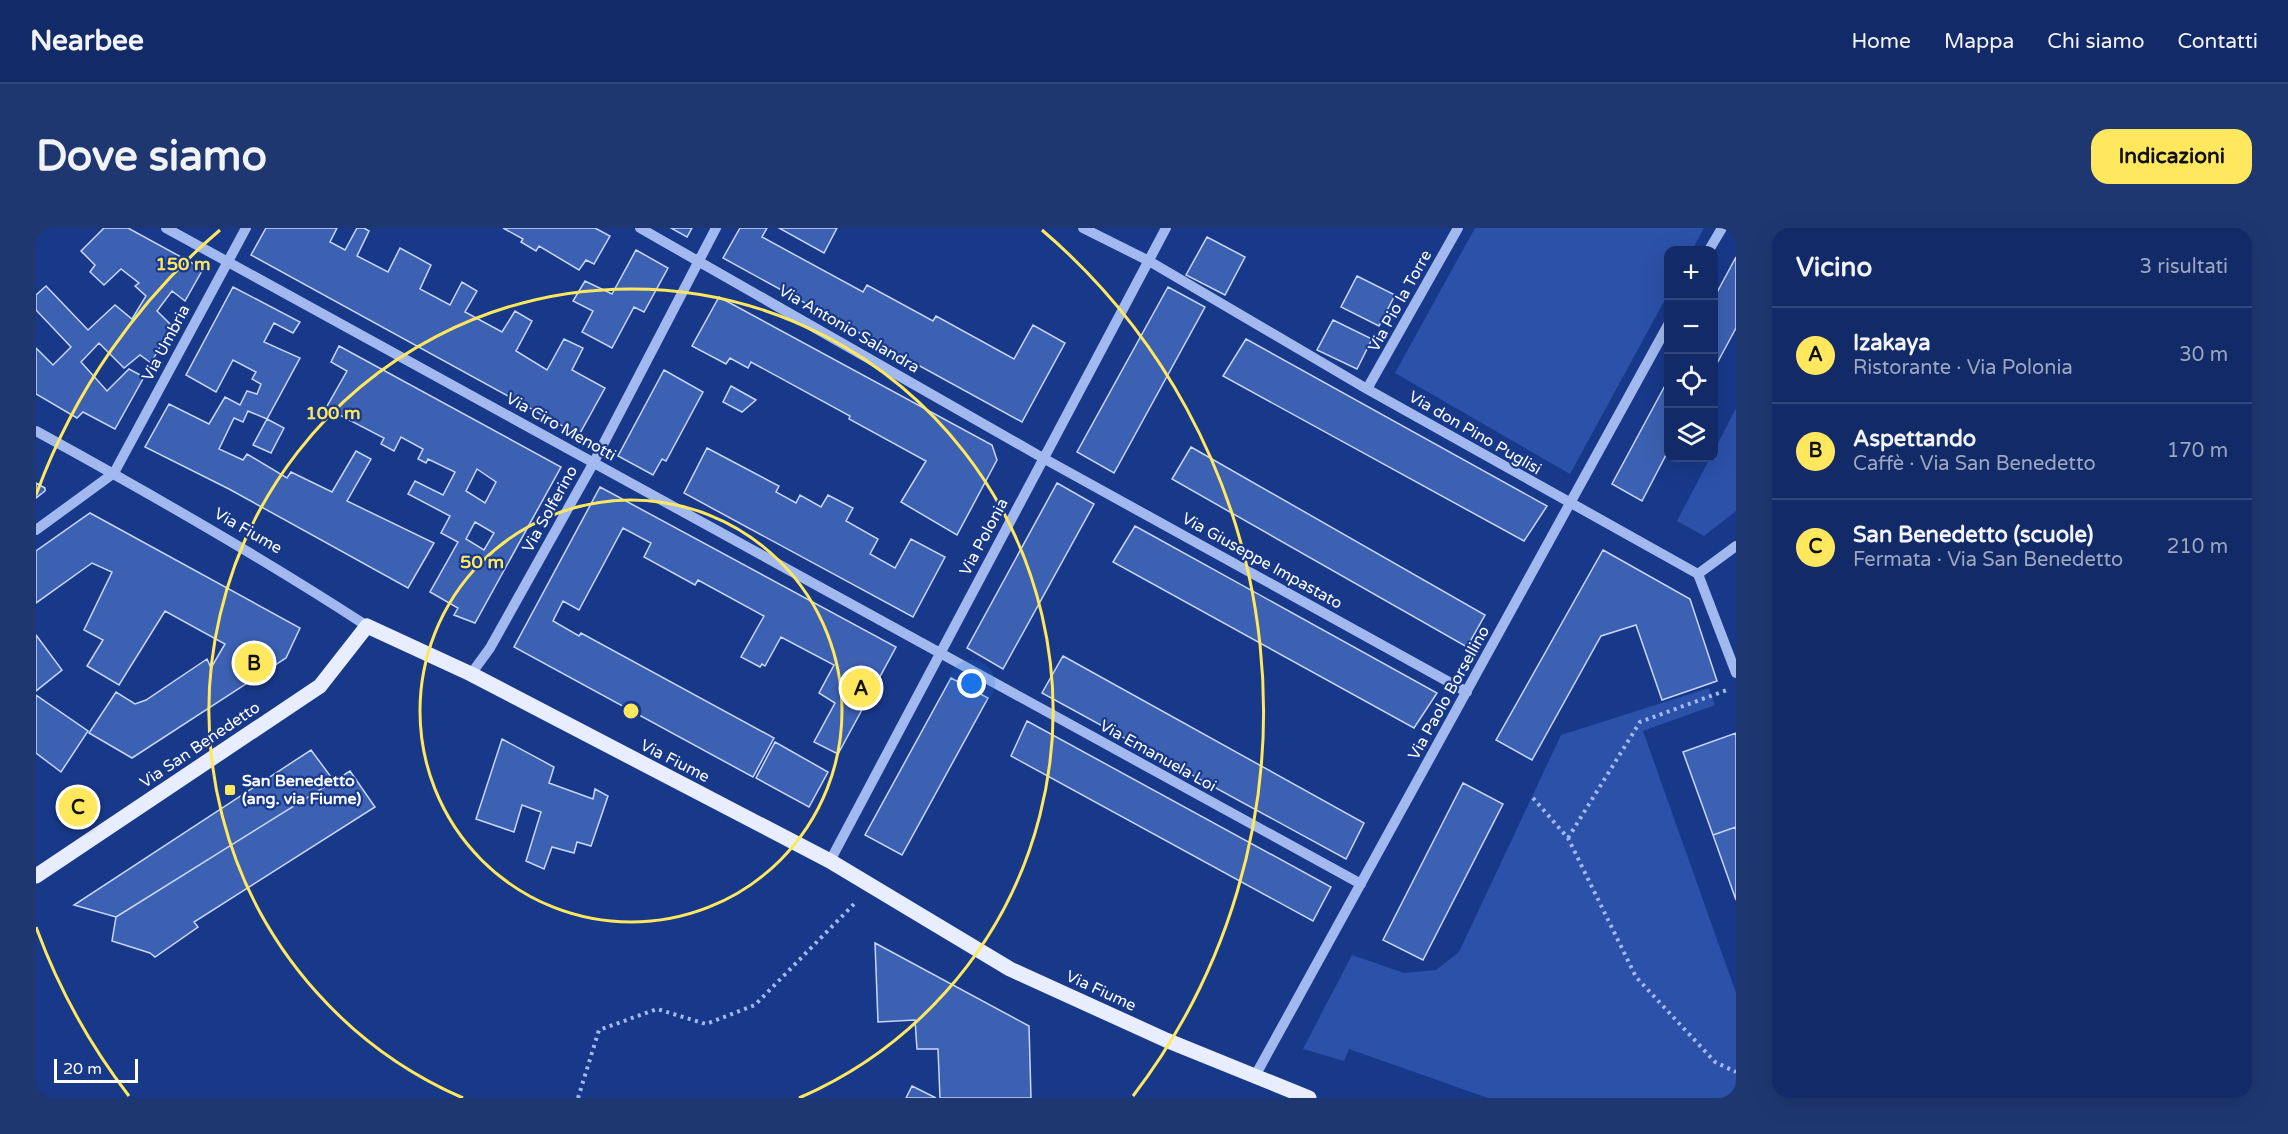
<!DOCTYPE html>
<html lang="it">
<meta charset="utf-8">
<style>
:root{--surface:#122b68;--page:#1f3771;--text:#f1f3f6;--muted:#9ca7c0;--line:#31477c;--accent:#ffe85e}
body{margin:0;font-family:"Varela Round",sans-serif;background:var(--page);color:var(--text)}
.controls{position:absolute;right:18px;top:18px;display:grid;overflow:hidden;border-radius:12px;box-shadow:0 6px 24px #0002}
.controls button{width:54px;height:54px;display:grid;place-items:center;padding:0;border:0;border-bottom:2px solid var(--line);background:var(--surface);color:var(--text);font:30px sans-serif}
.scale{position:absolute;left:18px;bottom:15px;width:84px;box-sizing:border-box;padding-left:6px;border:3px solid #fff;border-top:0;font-size:16px;line-height:21px;white-space:nowrap;color:#fff;-webkit-text-stroke:4px #18398a;paint-order:stroke}
.you{position:absolute;left:936px;top:456px;width:21px;height:21px;margin:-15px;border:4px solid #fff;border-radius:50%;background:#1a73e8;box-shadow:0 0 0 9px #1a73e833}
.badge{display:grid;place-items:center;width:39px;height:39px;border-radius:50%;background:var(--accent);color:#111;font-size:20px;font-weight:700}
.pin{position:absolute;translate:-50% -50%;border:3px solid #fff;box-shadow:0 2px 6px #0006}
.list{margin:0;padding:0;list-style:none}
h2{display:flex;justify-content:space-between;align-items:center;height:78px;margin:0;padding:0 24px;font-size:26px}
h2 small{font-size:20px;font-weight:400;color:var(--muted)}
.list li{display:grid;grid-template-columns:39px 1fr auto;gap:18px;align-items:center;box-sizing:border-box;height:96px;padding:0 24px;border-top:2px solid var(--line)}
.list b{display:block;font-size:22px;white-space:nowrap}
.list p{margin:0;font-size:20px;white-space:nowrap;color:var(--muted)}
.list em{font-size:20px;font-style:normal;color:var(--muted)}
.icon{flex:none;width:33px;height:33px;fill:none;stroke:currentColor;stroke-width:2;stroke-linecap:round;stroke-linejoin:round}
.map{position:relative;flex:none;width:1700px;height:870px;overflow:hidden;border-radius:18px}
header{display:flex;align-items:center;gap:36px;box-sizing:border-box;height:84px;padding:0 30px;background:var(--surface);border-bottom:2px solid var(--line)}
header strong{font-size:28px}
nav{display:flex;gap:33px;margin-inline-start:auto;font-size:21px}
.intro{display:flex;align-items:center;justify-content:space-between;box-sizing:border-box;height:144px;padding:0 36px}
h1{margin:0;font-size:42px}
.button{padding:15px 27px;border-radius:18px;background:var(--accent);color:#111;font-size:21px;font-weight:700}
main{display:flex;gap:36px;padding:0 36px}
aside{flex:1;background:var(--surface);border-radius:18px;box-shadow:0 6px 24px #0002}
.map>svg:first-child{display:block}
.green{fill:#2b51a9}
.building{fill:#3c60b2;stroke:#c7d7fa;stroke-width:1.5;fill-rule:evenodd}
.lines{fill:none;stroke-linecap:round;stroke-linejoin:round}
.path{stroke:#a1b9ee;stroke-width:4;stroke-dasharray:3 4.5;stroke-linecap:butt}
.minor{stroke:#a1b9ee;stroke-width:10}
.major{stroke:#e8eeff;stroke-width:15}
.ring{fill:none;stroke:#ffe85e;stroke-width:3}
.poi-dot{fill:#ffe85e;stroke:#18398a;stroke-width:2}
.labels{text-anchor:middle;dominant-baseline:central;stroke-width:4.5;stroke-linejoin:round;paint-order:stroke}
.street-label{font-size:16px;fill:#fff;stroke:#18398a}
.poi-label{font-size:16px;font-weight:bold;fill:#fff;stroke:#18398a;text-anchor:start}
.centre{fill:#ffe85e;stroke:#18398a;stroke-width:3}
.ring-label{font-size:18px;text-anchor:middle;font-weight:bold;fill:#ffe85e;stroke:#18398a;stroke-width:4.5;stroke-linejoin:round;paint-order:stroke}
</style>
<header>
<strong>Nearbee</strong>
<nav><a>Home</a><a>Mappa</a><a>Chi siamo</a><a>Contatti</a></nav>
</header>
<div class="intro"><h1>Dove siamo</h1><a class="button">Indicazioni</a></div>
<main>
<div class="map">
<svg width="1700" height="870" viewBox="0 0 1700 870">
<rect width="100%" height="100%" fill="#18398a"/>
<!-- green -->
<path class="green" d="M1439 0H1668L1656 22H1632V66L1534 246 1359 145Z
M1700 180V283L1668 308 1641 293 1674 230H1678V223Z
M1673 460 1679 477 1607 503 1700 765V870H1452L1313 821 1308 833 1267 821 1316 727 1368 745 1400 742 1423 724 1525 507Z"/>
<!-- building -->
<path class="building" d="M68 0H92L167 41 149 73 136 63 121 83 136 98 115 135 104 127 88 140 63 115 45 134 71 163 93 141 108 149 79 201 47 184 41 190 0 166V120L17 137 35 119 0 82V67L10 58 52 102 79 77 96 91 110 68 99 58 103 55 85 41 68 57 54 44 59 37 45 23Z
M230 0H301L294 14 309 22 321 0H328L333 3 321 28 352 44 364 20 395 37 384 61 414 77 426 54 441 63 429 84 466 104 479 83 496 93 480 123 511 142 528 111 547 120 536 142 569 160 543 207 215 27Z
M467 0H559L574 8 558 36 550 32 543 42 503 18 500 23 485 14 487 11Z
M635 0H656L651 9Z
M704 0H731L726 9 827 64 831 57 897 93 900 88 978 131 997 97 1029 115 986 194 687 30Z
M743 0H801L788 25Z
M1171 9 1209 29 1189 67 1150 47Z
M600 22 632 40 608 84 598 79 576 120 546 104 557 83 537 73 549 53 576 66Z
M1700 29V100L1678 141V70Z
M1321 48 1359 67 1343 98 1305 79Z
M197 59 264 94 257 105 238 95 228 114 264 130 231 191 212 183 207 194 198 190 183 221 207 232 211 226 251 250 255 244 296 264 320 223 335 231 311 273 398 315 372 360 193 261 109 219 133 176 173 196 189 169 204 177 211 163 221 166 225 156 216 151 220 144 197 132 180 164 150 147Z
M1132 59 1169 79 1078 245 1041 224Z
M683 69 956 217 961 232 921 307 865 274 890 233 813 191 814 188 715 134 712 140 694 130 690 136 656 118Z
M1297 92 1336 111 1321 141 1281 122Z
M1210 111 1511 278 1488 313 1187 148Z
M303 118 525 239 439 395 418 387 422 380 394 364 422 314 405 305 414 288 372 266 379 253 407 267 419 244 392 231 390 235 382 231 387 221 365 209 358 223 345 216 348 210 290 180 311 143 295 134ZM441 241 460 254 449 275 430 263ZM439 294 458 305 448 322 430 311Z
M628 142 667 164 630 233 626 231 617 247 582 228Z
M1632 152V223L1606 273 1576 256Z
M695 158 720 172 706 184 687 174Z
M231 191 248 200 235 225 217 217Z
M1155 219 1449 387 1431 419 1136 251Z
M671 220 743 258 740 264 760 275 764 267 785 279 792 267 817 280 810 293 842 311 834 326 859 340 875 311 909 329 877 389 648 265Z
M0 255 9 260V263L0 270Z
M1021 255 1058 276 967 441 931 420Z
M564 259 860 419 802 526 778 514 799 475 783 465 798 437 745 409 729 438 726 436 724 439 705 429 728 388 662 352 659 357 608 329 615 315 587 300 543 382 527 373 517 393 543 408 545 405 738 510 717 549 478 419Z
M54 285 264 400 250 430 96 530 53 505 80 464 99 476 110 472 171 431 175 440 189 416 129 383 83 457 51 438 67 412 48 402 76 344 56 335 0 375V323Z
M1099 298 1401 465 1378 500 1077 334Z
M1567 322 1654 371 1681 453 1626 472 1600 397 1565 408 1496 532 1460 512Z
M0 407 26 442 0 463Z
M1027 428 1328 595 1310 631 1006 465Z
M915 450 952 470 866 627 829 607Z
M0 467 52 503 25 544 0 525Z
M991 493 1295 659 1277 693 975 528Z
M1700 505V599L1677 607 1647 524Z
M466 511 518 539 513 555 557 571 559 561 572 568 555 618 541 614 538 625 516 619 508 641 490 633 505 584 486 577 478 604 440 591Z
M739 514 792 544 773 579 720 550Z
M275 522 298 553 80 689 38 677Z
M314 543 339 579 158 694 162 699 119 729 114 725 76 713 80 689Z
M1427 555 1467 576 1387 732 1347 712Z
M1700 599V672L1677 607Z
M839 715 993 798 995 870H904L902 821H881L879 792 842 794Z
M876 858 900 870H870Z"/>
<g class="lines">
<!-- path -->
<path class="path" d="M1497 570 1532 610 1600 749 1679 834 1700 844
M1532 610 1604 494 1691 462
M542 870 563 802 621 781 670 796 719 777 820 674"/>
<!-- minor -->
<path class="minor" d="M130 0 1325 656
M604 0 1007 230 1431 464
M1047 0 1113 33 1331 161 1662 346 1700 445
M1673 22 1686 0
M1331 161 1422 0
M0 203C113 265 224 328 331 398
M0 302 78 245 210 0
M1662 346 1700 318
M435 446 454 420 558 234 680 0
M794 633 1130 0
M1219 848 1632 97"/>
<!-- major -->
<path class="major" d="M0 648 284 458 331 398 435 446 794 633 974 741 1130 812 1273 870"/>
</g>
<!-- distance rings -->
<g class="ring">
<circle cx="595" cy="483" r="211"/>
<path d="M427 870A422 422 0 1 1 763 870"/>
<path d="M93 868A633 633 0 0 1 0 699M0 267A633 633 0 0 1 184 2M1006 2A633 633 0 0 1 1097 868"/>
</g>
<!-- markers -->
<rect class="poi-dot" x="188" y="556" width="12" height="12" rx="3"/>
<g class="labels">
<!-- street labels -->
<g class="street-label">
<text transform="translate(1364 73) rotate(-61)">Via Pio la Torre</text>
<text transform="translate(813 101) rotate(30)">Via Antonio Salandra</text>
<text transform="translate(130 115) rotate(-62)">Via Umbria</text>
<text transform="translate(525 199) rotate(29)">Via Ciro Menotti</text>
<text transform="translate(1439 205) rotate(30)">Via don Pino Puglisi</text>
<text transform="translate(514 281) rotate(-61)">Via Solferino</text>
<text transform="translate(212 303) rotate(30)">Via Fiume</text>
<text transform="translate(948 309) rotate(-62)">Via Polonia</text>
<text transform="translate(1226 333) rotate(29)">Via Giuseppe Impastato</text>
<text transform="translate(1413 465) rotate(-61)">Via Paolo Borsellino</text>
<text transform="translate(164 517) rotate(-34)">Via San Benedetto</text>
<text transform="translate(1122 528) rotate(29)">Via Emanuela Loi</text>
<text transform="translate(639 533) rotate(27)">Via Fiume</text>
<text transform="translate(1065 763) rotate(25)">Via Fiume</text>
</g>
<!-- poi labels -->
<g class="poi-label">
<text x="206" y="553">San Benedetto<tspan x="206" dy="18">(ang. via Fiume)</tspan></text>
</g>
</g>
<circle cx="595" cy="483" r="9" class="centre"/>
<g class="ring-label">
<text x="147" y="42">150 m</text>
<text x="297" y="191">100 m</text>
<text x="446" y="340">50 m</text>
</g>
</svg>
<div class="controls">
<button>+</button>
<button>−</button>
<button><svg class="icon" aria-label="locate" viewBox="0 0 24 24"><circle cx="12" cy="12" r="6"/><path d="M12 2v4M12 18v4M2 12h4M18 12h4"/></svg></button>
<button><svg class="icon" aria-label="layers" viewBox="0 0 24 24"><path d="M12 4l9 5-9 5-9-5zM3 14l9 5 9-5"/></svg></button>
</div>
<div class="scale">20 m</div>
<div class="you"></div>
<div class="pin badge" style="left:825px;top:460px">A</div>
<div class="pin badge" style="left:218px;top:435px">B</div>
<div class="pin badge" style="left:42px;top:579px">C</div>
</div>
<aside>
<h2>Vicino<small>3 risultati</small></h2>
<ul class="list">
<li><span class="badge">A</span><div><b>Izakaya</b><p>Ristorante · Via Polonia</p></div><em>30 m</em></li>
<li><span class="badge">B</span><div><b>Aspettando</b><p>Caffè · Via San Benedetto</p></div><em>170 m</em></li>
<li><span class="badge">C</span><div><b>San Benedetto (scuole)</b><p>Fermata · Via San Benedetto</p></div><em>210 m</em></li>
</ul>
</aside>
</main>
